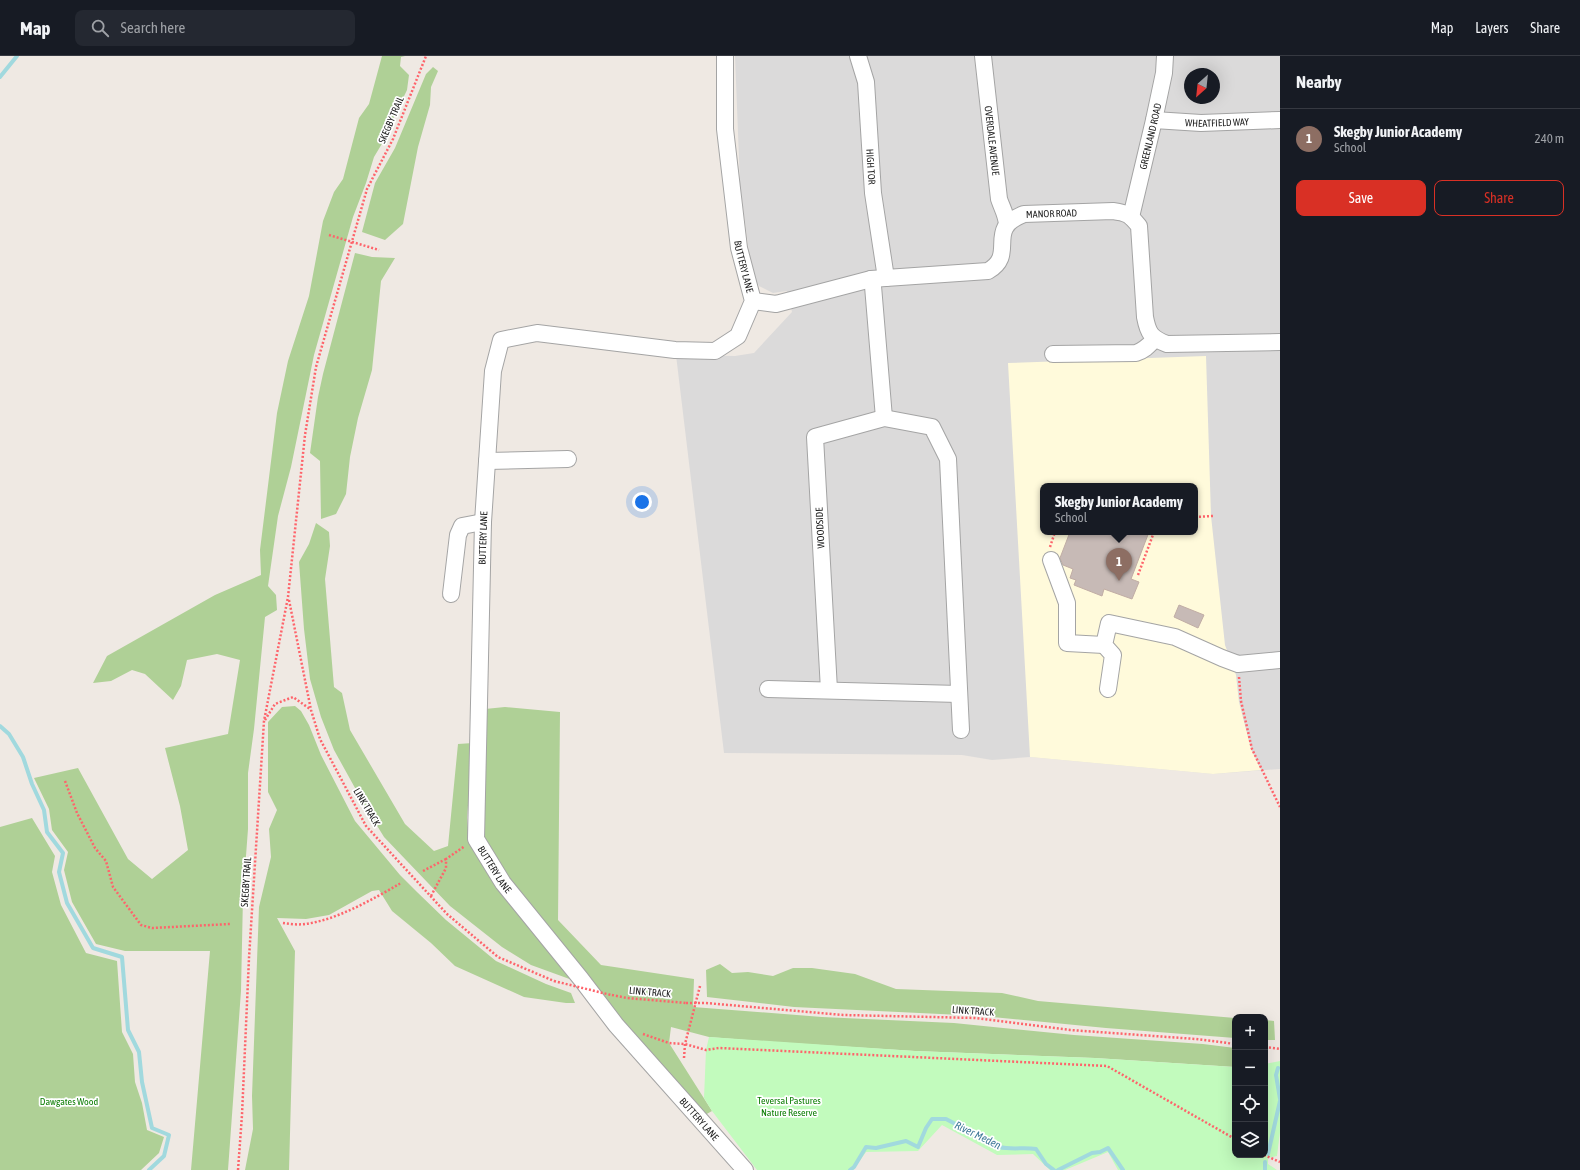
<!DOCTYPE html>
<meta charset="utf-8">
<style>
:root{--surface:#171b24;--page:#242831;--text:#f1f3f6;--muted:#9ea1a6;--line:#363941;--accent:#d93025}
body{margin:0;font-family:"Asap Condensed",sans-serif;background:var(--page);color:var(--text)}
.controls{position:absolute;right:12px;bottom:12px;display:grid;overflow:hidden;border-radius:8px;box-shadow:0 4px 16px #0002}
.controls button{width:36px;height:36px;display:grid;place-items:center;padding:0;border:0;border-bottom:1px solid var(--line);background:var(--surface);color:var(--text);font:20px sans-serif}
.compass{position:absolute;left:1184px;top:12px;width:36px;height:36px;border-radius:50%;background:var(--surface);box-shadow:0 4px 16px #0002;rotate:207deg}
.you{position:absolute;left:642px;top:446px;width:14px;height:14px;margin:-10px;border:3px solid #fff;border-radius:50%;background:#1a73e8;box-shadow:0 0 0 6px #1a73e833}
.badge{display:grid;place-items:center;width:26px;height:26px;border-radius:50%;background:var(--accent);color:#fff;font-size:13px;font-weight:700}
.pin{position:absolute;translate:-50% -33px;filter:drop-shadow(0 1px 2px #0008)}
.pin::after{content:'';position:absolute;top:21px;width:14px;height:12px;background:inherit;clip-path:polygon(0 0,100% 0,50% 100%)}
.popup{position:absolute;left:1040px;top:427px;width:158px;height:52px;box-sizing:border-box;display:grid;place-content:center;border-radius:8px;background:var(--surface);filter:drop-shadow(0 1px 3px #0005);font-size:13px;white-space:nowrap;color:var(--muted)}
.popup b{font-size:15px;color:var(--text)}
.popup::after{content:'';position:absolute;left:50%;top:100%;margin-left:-8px;border:8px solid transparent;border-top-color:var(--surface)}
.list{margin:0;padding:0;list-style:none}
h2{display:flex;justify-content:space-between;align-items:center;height:52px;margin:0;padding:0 16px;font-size:17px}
h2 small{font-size:13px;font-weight:400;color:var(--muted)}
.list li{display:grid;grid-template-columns:26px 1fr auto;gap:12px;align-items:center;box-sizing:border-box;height:60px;padding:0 16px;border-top:1px solid var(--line)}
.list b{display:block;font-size:15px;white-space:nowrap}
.list p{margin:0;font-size:13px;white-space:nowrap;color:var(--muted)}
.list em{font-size:13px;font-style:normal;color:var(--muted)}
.actions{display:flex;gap:8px;padding:12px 16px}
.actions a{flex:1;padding:9px 0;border:1px solid var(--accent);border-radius:8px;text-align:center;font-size:14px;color:var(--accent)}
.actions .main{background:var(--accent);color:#fff}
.icon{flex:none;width:22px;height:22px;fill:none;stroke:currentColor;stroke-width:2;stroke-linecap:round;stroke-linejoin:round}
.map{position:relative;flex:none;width:1280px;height:1114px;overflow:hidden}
header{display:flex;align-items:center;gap:24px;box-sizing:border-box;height:56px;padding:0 20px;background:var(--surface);border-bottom:1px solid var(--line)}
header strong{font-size:19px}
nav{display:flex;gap:22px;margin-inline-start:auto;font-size:14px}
.search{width:280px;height:36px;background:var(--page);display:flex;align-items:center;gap:10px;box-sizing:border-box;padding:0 14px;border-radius:8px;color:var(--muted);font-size:15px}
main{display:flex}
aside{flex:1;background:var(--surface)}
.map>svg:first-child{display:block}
.residential{fill:#dbdada;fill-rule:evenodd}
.education{fill:#fffadb;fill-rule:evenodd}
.forest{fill:#afd096}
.park{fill:#c2fbbd}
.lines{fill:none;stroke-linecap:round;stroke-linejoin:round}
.stream{stroke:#a1d9de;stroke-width:4}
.building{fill:#c7bab6;stroke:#c1ada5}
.minor-casing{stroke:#a4a4a4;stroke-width:18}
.path{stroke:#fe646b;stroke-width:2.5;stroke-dasharray:2 2;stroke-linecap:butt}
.minor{stroke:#fff;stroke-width:16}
.path-bridge{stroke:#fe646b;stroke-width:2.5;stroke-dasharray:2 2;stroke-linecap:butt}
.labels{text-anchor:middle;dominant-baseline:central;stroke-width:3.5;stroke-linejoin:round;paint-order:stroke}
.street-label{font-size:10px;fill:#1d1d1d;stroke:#fff}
.park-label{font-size:10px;fill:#107f08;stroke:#fff}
.water-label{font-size:11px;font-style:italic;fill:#3f7998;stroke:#fff}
</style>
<header>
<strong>Map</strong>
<div class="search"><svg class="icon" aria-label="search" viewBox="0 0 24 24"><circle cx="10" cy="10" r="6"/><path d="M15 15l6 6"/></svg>Search here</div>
<nav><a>Map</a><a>Layers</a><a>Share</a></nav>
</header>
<main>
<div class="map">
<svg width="1280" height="1114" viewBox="0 0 1280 1114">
<rect width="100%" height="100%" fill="#efe9e3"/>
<!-- residential -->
<path class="residential" d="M735 0H1280V713L1213 718 1030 701 992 704 962 699 724 697 676 299 735 300 754 297 792 256 787 235 773 237 759 230 752 219 740 128ZM1190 18H1214V42H1190ZM1043 430H1195V476H1043Z"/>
<!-- education -->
<path class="education" d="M1206 300 1211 460 1225 589 1236 619 1239 646 1251 693 1261 714 1213 718 1030 701 1008 307ZM1043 430H1195V476H1043Z"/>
<!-- forest -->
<path class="forest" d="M382 0H405L401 1 400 10 409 19 407 34 394 61 386 81 374 101 366 127 353 161 314 299 291 411 278 460 268 530 276 539 277 554 265 561 254 673 248 717V773L243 840 241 935 228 1114H191L210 895H125L96 888 72 846 64 814 68 796 52 774 49 753 34 722 78 712 128 803 152 823 188 794 180 750 165 692 228 678 240 604 217 598 187 604 181 630 173 644 145 618 132 614 111 625 93 627 107 600 215 539 261 519 260 494 277 357 288 305 309 240 323 165 334 136 343 123 359 62 369 48Z
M433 11 438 15 431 31 430 49 418 91 403 168 385 184 362 176 375 127 395 92 426 18Z
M355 197 372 201 395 202 381 225 372 314 358 362 350 401 346 438 336 458 321 463 320 405 310 397 318 341 323 318Z
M316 467 329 476 330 490 325 523 334 631 342 637 350 674 405 768 434 795 448 790 458 688 473 687 467 762 468 775 473 792 575 925 531 909 502 891 450 850 384 781 365 750 334 694 321 661 310 623 304 573 299 506 309 488Z
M295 650 301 655 309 669 321 699 355 765 400 819 417 836 446 864 496 905 546 928 571 937 575 947H566L524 941 455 910 431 887 392 855 379 834 372 835 329 859 306 863 277 862 295 895 289 1114H245L253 1073 252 1040 259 851 271 801 269 773 277 754 268 736V666L282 651Z
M505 651 560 656 558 864 601 909 694 923 693 951 822 961 954 967 1074 979 1203 988 1235 992V1011L1095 1002 915 995 760 985 709 981 671 971 669 987 712 1055 705 1059 615 961 547 876 479 781 485 653Z
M32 762 55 800 52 816 61 849 86 897 117 905 122 976 133 998 135 1026 142 1047 147 1074 164 1081 159 1097 141 1114H0V771Z
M720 908 732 917 748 916 773 920 793 912H812L855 918 896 933 1002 937 1038 945 1235 962V982L1106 972 982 960 794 951 707 941 706 914Z
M1265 964 1274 965 1275 984H1265Z"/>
<!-- park -->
<path class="park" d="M709 981 915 995 1095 1002 1235 1011V1099H1265V1008L1280 1005V1076L1277 1100 1268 1102V1108L1277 1114H1118L1108 1096 1065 1114H1050L1033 1098 997 1099 942 1069 918 1095 866 1096 853 1114H757L712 1055 704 1042 706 994Z"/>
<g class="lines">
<!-- stream -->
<path class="stream" d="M0 21 17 0
M0 670 9 678 23 701 32 728 44 754 47 776 63 797 59 816 67 847 93 892 122 901 128 974 139 996 142 1026 152 1072 169 1079 164 1100 149 1114
M1278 1012 1276 1019 1280 1043
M1268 1098 1280 1045
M850 1114 854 1111 866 1091 876 1092 906 1085 918 1091 926 1072 932 1063H946L999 1091C1012 1094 1024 1091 1036 1093L1046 1108 1054 1114
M1058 1114 1092 1097 1100 1096 1108 1092 1123 1114
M1265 1114V1106"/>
</g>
<!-- building -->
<path class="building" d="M1070 476H1149L1131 523 1139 526 1132 543 1104 533 1102 540 1074 529 1076 524 1070 522 1073 513 1063 509 1060 502Z
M1179 549 1204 559 1198 572 1174 561Z"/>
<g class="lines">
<!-- minor casing -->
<g class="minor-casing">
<g id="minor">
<path id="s1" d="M725 0V73L739 192 753 245 738 280 715 295 675 294 537 277 501 284 493 315 483 466 476 783 503 827 581 923 616 969 745 1114"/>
<path id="s2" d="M858 0 866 26 873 137 886 222"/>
<path id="s3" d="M983 0 999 143C1002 152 1006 158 1007 168"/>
<path id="s4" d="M1154 64 1201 67 1280 64"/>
<path id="s5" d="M1131 161 1154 64 1164 17 1165 0"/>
<path d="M871 223 873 230 884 362"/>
<path id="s6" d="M753 245 776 248 871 223 988 215C1018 198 984 173 1024 158L1113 155C1128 157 1130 159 1139 170L1145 261C1148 277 1151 282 1167 288L1280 286"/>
<path d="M1053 298 1136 297C1145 294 1149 289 1155 283"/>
<path d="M487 405 568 403"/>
<path d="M1051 504 1067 547V587L1104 589"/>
<path d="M451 538 458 479 462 470 483 466"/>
<path d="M768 633 959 638"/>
<path d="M1108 633 1113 599 1104 589 1109 567 1175 581 1222 602 1238 608 1280 604"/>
<path d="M829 634 815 381 884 362 932 371 948 403 961 674"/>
</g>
</g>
<!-- path -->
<path class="path" d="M1195 461 1213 460
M1050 491 1055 476
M1138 519 1154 476
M289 544 311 654 320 683 366 770 447 858 498 901 554 925
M1239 621 1241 645 1252 693 1280 751
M265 664 275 648 293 641 310 653
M65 725 77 757 95 792 106 805 113 831 141 869 152 872 230 868
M423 815 446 803
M431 840 446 812V803L465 790
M283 867C290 868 298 869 305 868 337 864 373 843 401 827
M612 939 627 942 686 947
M706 947 843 959 975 962 1070 974 1196 983 1235 988
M643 978 669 987 685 988 706 994 719 992 1107 1010 1235 1083
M1265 991 1280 993
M684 1002 685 988 700 930
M1264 1099 1280 1106
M238 1114 242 1059 249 902 264 665 288 541 305 379 316 311 367 133 393 83 426 0"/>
<!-- minor -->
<use href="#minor" class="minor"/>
<!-- path-bridge -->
<path class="path-bridge" d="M329 179 379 194
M554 925 611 939
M686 947H706"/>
</g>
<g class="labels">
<!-- street labels -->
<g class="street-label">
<text transform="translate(391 64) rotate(-67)">SKEGBY TRAIL</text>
<text stroke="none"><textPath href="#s4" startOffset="63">WHEATFIELD WAY</textPath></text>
<text stroke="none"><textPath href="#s5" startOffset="83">GREENLAND ROAD</textPath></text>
<text stroke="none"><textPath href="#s3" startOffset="85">OVERDALE AVENUE</textPath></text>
<text stroke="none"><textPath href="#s2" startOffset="112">HIGH TOR</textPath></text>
<text stroke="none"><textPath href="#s6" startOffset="339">MANOR ROAD</textPath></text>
<text stroke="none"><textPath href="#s1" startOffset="212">BUTTERY LANE</textPath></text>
<text transform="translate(820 472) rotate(-93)">WOODSIDE</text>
<text transform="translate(483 482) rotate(-88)">BUTTERY LANE</text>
<text transform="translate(367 751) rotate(59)">LINK TRACK</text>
<text stroke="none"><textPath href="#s1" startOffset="1065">BUTTERY LANE</textPath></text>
<text transform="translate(246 826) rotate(-86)">SKEGBY TRAIL</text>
<text transform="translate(650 936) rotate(5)">LINK TRACK</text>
<text transform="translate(973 955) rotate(4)">LINK TRACK</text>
<text stroke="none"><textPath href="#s1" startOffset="1388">BUTTERY LANE</textPath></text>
</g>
<!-- park labels -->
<g class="park-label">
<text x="789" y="1044">Teversal Pastures<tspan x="789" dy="12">Nature Reserve</tspan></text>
<text x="69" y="1045">Dawgates Wood</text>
</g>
<!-- water labels -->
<g class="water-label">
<text transform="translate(978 1079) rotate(26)">River Meden</text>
</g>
</g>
</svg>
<div class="controls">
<button>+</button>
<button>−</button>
<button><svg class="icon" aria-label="locate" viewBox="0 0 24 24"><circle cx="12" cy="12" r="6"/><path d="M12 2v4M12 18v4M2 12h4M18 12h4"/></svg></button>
<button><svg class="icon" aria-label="layers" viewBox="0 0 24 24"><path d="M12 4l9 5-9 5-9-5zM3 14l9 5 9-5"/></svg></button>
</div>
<svg class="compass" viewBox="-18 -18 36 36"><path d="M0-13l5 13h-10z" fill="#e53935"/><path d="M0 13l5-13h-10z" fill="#9ea1a6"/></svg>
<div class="you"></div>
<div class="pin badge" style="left:1119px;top:525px;background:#8d6e63">1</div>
<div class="popup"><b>Skegby Junior Academy</b>School</div>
</div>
<aside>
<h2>Nearby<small></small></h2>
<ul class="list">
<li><span class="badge" style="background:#8d6e63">1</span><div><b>Skegby Junior Academy</b><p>School</p></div><em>240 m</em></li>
</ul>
<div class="actions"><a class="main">Save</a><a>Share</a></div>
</aside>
</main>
